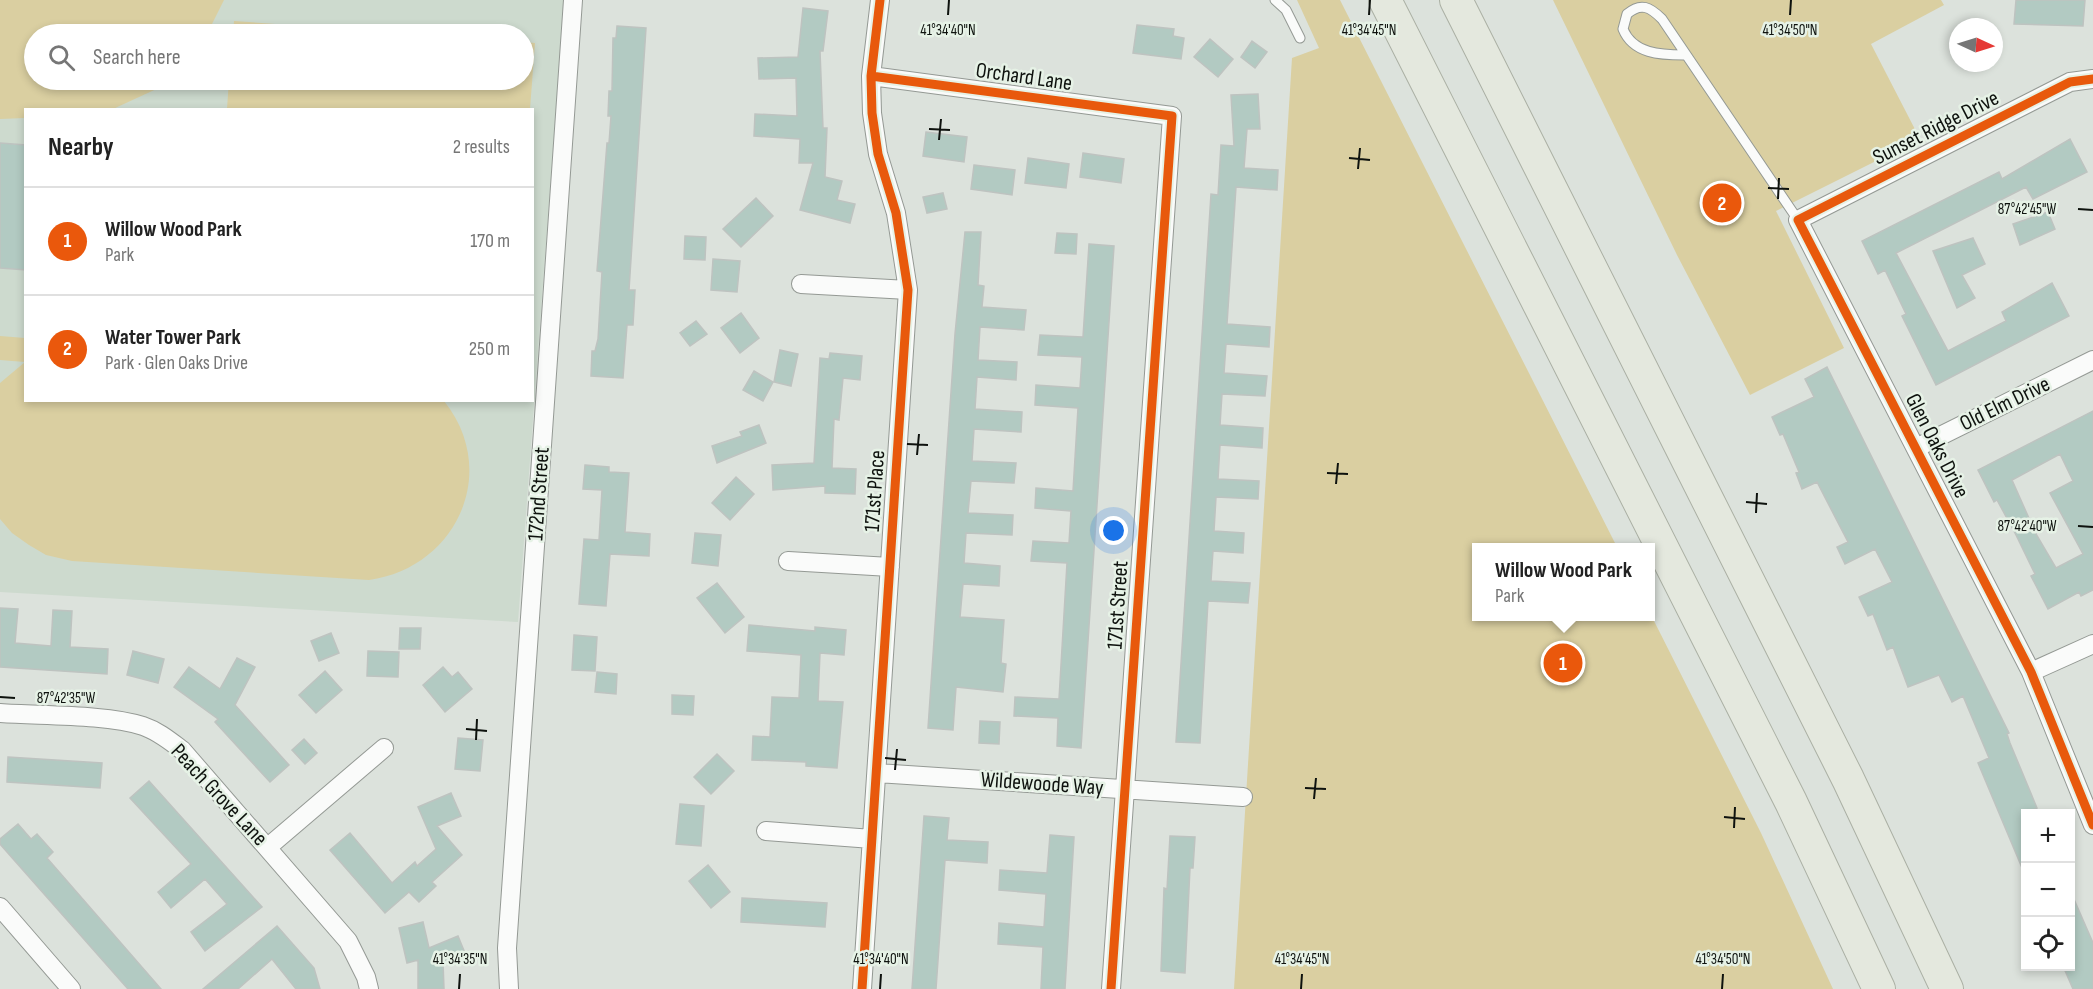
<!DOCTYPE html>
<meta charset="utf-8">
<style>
:root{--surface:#fff;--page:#f6f6f6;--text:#222;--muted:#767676;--line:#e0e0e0;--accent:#ea580c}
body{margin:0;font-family:"Sofia Sans Condensed",sans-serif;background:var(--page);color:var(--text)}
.controls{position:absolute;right:18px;bottom:18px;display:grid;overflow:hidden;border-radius:0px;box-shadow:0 3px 9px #0003}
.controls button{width:54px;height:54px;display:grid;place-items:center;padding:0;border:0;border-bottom:2px solid var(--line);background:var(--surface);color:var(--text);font:30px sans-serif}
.compass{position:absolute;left:1949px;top:18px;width:54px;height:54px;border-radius:50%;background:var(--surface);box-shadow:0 3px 9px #0003;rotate:94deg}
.you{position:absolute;left:1114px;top:531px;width:21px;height:21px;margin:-15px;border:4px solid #fff;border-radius:50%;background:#1a73e8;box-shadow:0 0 0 9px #1a73e833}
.badge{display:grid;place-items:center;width:39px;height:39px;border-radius:50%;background:var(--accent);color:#fff;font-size:20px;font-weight:700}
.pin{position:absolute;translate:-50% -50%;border:3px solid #fff;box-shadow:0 2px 6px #0006}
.popup{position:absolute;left:1472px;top:543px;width:183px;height:78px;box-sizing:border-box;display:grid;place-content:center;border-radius:0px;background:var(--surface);filter:drop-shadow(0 2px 4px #0005);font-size:20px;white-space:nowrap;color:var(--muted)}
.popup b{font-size:22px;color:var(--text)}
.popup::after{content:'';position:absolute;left:50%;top:100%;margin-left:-12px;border:12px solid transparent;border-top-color:var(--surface)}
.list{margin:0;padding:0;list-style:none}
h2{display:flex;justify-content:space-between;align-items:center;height:78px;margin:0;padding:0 24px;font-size:26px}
h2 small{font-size:20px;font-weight:400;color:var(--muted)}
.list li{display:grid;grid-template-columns:39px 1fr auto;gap:18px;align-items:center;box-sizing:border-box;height:108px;padding:0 24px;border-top:2px solid var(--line)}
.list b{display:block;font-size:22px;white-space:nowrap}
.list p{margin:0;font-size:20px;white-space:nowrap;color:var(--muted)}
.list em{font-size:20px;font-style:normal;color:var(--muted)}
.icon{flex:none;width:33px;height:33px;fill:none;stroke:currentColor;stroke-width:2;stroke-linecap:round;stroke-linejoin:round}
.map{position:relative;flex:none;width:2093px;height:989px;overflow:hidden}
.search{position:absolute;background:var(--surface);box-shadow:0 3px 9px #0003;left:24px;top:24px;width:510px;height:66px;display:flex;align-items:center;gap:15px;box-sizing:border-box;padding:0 21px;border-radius:33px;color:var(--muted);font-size:22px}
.panel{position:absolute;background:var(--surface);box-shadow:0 3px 9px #0003;left:24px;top:108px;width:510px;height:294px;border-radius:0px}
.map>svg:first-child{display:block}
.built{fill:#cddace;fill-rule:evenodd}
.green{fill:#dacfa1}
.building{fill:#b2cac2;stroke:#bec3c0;stroke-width:1.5;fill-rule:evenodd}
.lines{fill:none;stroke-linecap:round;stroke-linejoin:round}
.service-casing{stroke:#949994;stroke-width:11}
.minor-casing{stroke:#949994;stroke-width:20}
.motorway-casing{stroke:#abb0a4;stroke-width:34}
.service{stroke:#fafbfa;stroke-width:9}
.minor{stroke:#fafbfa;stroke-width:18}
.motorway{stroke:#e4e8de;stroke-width:32}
.cycleway-casing{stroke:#e6f2e6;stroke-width:13}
.cycleway{stroke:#e8590c;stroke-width:9}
.ticks{fill:none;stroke:#0e120e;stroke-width:2}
.labels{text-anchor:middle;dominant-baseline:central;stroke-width:5;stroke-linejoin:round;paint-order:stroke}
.street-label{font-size:22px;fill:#0e120e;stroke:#e6f2e6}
.ticks-label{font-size:15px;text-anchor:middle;fill:#0e120e;stroke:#e6f2e6;stroke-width:5;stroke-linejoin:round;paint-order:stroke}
</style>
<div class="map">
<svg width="2093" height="989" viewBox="0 0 2093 989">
<rect width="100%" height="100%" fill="#dce2dc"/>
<!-- built -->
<path class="built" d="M0 0H564L518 622 0 592ZM34 34H524V80H34ZM26 110H532V400H26Z"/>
<!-- green -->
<path class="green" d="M0 0H224L207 34H34V80H176L113 109 26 110 25 118 0 119Z
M1297 0H1340L1617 547 1476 548V616H1650V613L1761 833 1833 989H1234L1292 58 1319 48Z
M1553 0H1941L1944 5 1871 44 1920 139 1776 211 1844 348 1750 395 1677 255Z
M234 21 418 34H233Z
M524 42 535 43 530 109H227L229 80H524Z
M0 336 25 338 26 400 444 401C501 472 456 568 369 580L72 561 46 555 29 545 12 533 0 519V383L25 362 0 360Z"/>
<!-- building -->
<path class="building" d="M2016 0H2085L2083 26 2014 24Z
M803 8 828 11 823 51H820L823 128H827L825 177 842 181 837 200 855 204 850 223 800 210 813 163H799L800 139 754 136 755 114 797 116 796 78 759 79 758 58 798 57Z
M1137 25 1174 29 1173 36 1184 38 1181 59 1133 53Z
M617 26 646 28 629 290H635L633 325H627L623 378 591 376 592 351H595L598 339 602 272 597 271 607 143H609L611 116H608L609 91H612L613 38H616Z
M1210 39 1233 59 1218 77 1194 57Z
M1252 41 1267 52 1255 68 1241 57Z
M1258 94 1260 129H1247L1244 168 1278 170 1277 190 1236 187 1227 324 1270 327 1269 347 1226 344 1224 373 1267 376 1265 396 1222 394 1220 425 1263 428 1262 448 1220 445 1218 479 1259 481 1258 499 1216 497 1214 531 1244 533 1243 553 1213 551 1211 581 1250 583 1248 603 1208 601 1200 743 1176 742 1211 194 1218 195 1221 145 1234 146 1231 95Z
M926 132 967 137 964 162 923 156Z
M2070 139 2087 172 2033 199 2026 187 1896 253 1948 351 2006 321 2002 312 2052 283 2069 316 1936 385 1902 316 1906 314 1885 270 1878 274 1862 241 1999 172 2002 179Z
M0 143 26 145V270L0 268Z
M1083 153 1124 159 1121 183 1080 177Z
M1028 158 1069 164 1066 188 1025 183Z
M974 165 1015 170 1012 195 971 189Z
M943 193 947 209 927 213 923 197Z
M756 198 773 216 741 247 723 229Z
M2048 212 2055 229 2020 245 2013 224Z
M965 232H981L978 285 984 286 982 307 1026 310 1024 330 980 327 978 360 1017 362 1016 380 977 377 975 409 1022 412 1021 432 974 429 972 461 1016 463 1014 483 971 481 968 513 1013 515 1012 535 966 533 964 563 1000 566 999 586 963 584 960 617 1004 620 1001 663 1006 664 1003 692 956 687 953 730 928 728 955 334Z
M1057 233 1077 234 1076 254 1055 253Z
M685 236 706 237 705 260 684 259Z
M1973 238 1985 264 1962 275 1975 298 1957 308 1933 251Z
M1089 244 1114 246 1081 748 1057 746 1058 718 1014 716 1015 697 1059 699 1067 563 1031 561 1033 541 1069 543 1071 511 1035 508 1036 488 1073 491 1078 408 1035 405 1036 385 1080 388 1082 357 1038 355 1040 335 1083 337Z
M713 259 740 261 737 292 711 290Z
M741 313 759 338 740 353 721 328Z
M696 321 707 334 690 346 680 333Z
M780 350 798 354 791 386 774 382Z
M830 353 862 356 860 380 843 378 839 420 834 419 832 468 856 469 855 494 825 493V486L773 490 772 465 814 463 820 358 829 359Z
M1827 367 2009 733 2007 734 2010 743 2037 808 2025 813V875L1978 763 1989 758 1963 696 1952 702 1939 675 1908 687 1893 647 1887 650 1873 614 1868 616 1859 597 1892 582 1875 549 1845 564 1837 547 1848 542 1817 482 1802 489 1796 473 1799 472 1783 434 1780 435 1772 417 1814 397 1805 379Z
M754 371 773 382 763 401 743 390Z
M2093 411V590L2081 596 2079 592 2048 609 2031 576 2035 574 2016 535 1997 500 1994 502 1978 470ZM2060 454 2073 481 2050 493 2083 554 2056 568 2036 534 2012 480Z
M759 425 766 443 717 463 712 446 742 436 740 432Z
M585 465 609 467V472L629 473 625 532 650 534 649 556 610 554 606 606 579 604 584 539 599 540 602 490 583 489Z
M736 477 754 494 730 520 712 503Z
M695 533 721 535 718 566 692 563Z
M717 583 744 617 725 633 697 598Z
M0 608 18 609 15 643 51 646 53 610 72 611 70 647 108 649 107 674 0 667Z
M749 625 815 631V627L846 630 844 655 820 653 818 701 843 702 837 768 806 766V762L752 760 753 736 770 737 772 697 799 698 801 655 747 651Z
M400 628H421L420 649H399Z
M331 633 339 653 319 661 311 641Z
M574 635 597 637 595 671 572 670Z
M133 651 164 659 158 683 127 675Z
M368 651 399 652 398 677 367 676Z
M237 658 255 667 235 705 289 765 270 782 215 722 218 719 174 687 189 667 220 689Z
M443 667 452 677 458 672 472 689 445 712 423 685Z
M325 671 342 690 316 713 299 695Z
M597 672 617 674 616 694 595 692Z
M672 695 694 696 693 715 672 714Z
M980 721 1000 722 999 744 979 743Z
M458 738 483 740 480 771 455 769Z
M304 739 317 753 305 764 292 750Z
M717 754 734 771 711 794 694 777Z
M8 757 102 763 100 788 7 782Z
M149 781 262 907 205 951 191 932 227 904 205 879 171 908 158 892 191 864 130 798Z
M451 793 461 816 437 826 462 855 432 882 436 886 419 902 409 892 385 913 330 850 350 833 392 883 415 862 417 866 436 849 418 807Z
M680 804 704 806 701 846 676 844Z
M924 816 949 818 947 840 988 842 987 863 945 860 936 989H912Z
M18 824 31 839 37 834 53 852 47 858 161 989H128L0 844V839Z
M1050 835 1074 837 1065 989H1041L1043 947 998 944 999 923 1044 927 1046 894 999 890 1000 870 1047 873Z
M1170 836 1195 837 1193 868H1190L1185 973 1161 971 1164 888 1167 889Z
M708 865 730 892 711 908 689 881Z
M2070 890 2093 943V989H2073L2063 966H2070Z
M742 898 827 903 825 927 741 922Z
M423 922 429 948 458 936 465 953 443 962 444 989H418V960L407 963 399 928Z
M277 926 314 968 320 989H296L272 959 238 989H203Z"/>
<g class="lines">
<!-- service casing -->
<g class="service-casing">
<path id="service" d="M1275 0 1286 10 1300 38
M1684 55C1661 55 1633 54 1623 29L1627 14C1641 2 1650 7 1662 19L1798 220"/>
</g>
<!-- minor casing -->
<g class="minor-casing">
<path id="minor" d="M871 76 1172 116 1111 989
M2093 79 2070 82 1798 220 2031 672 2093 825
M801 284 908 290
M1916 448 2093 360
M788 561 890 567
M2031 672 2093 644
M0 713C40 716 106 714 143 726 158 731 170 741 182 750L348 941 366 977 369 989
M877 773 1243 797
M766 831 872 839
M268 847 384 748
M0 907 71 989
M509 989 507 948 573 0
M862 989 908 290 896 213 878 154 872 113 871 76 880 0"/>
</g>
<!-- motorway casing -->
<g class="motorway-casing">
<path id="motorway" d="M1385 0 1791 802 1879 989
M1456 0 1848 779 1947 989"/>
</g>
<!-- service -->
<use href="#service" class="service"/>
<!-- minor -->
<use href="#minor" class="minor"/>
<!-- motorway -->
<use href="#motorway" class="motorway"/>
<!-- cycleway casing -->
<g class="cycleway-casing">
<path id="cycleway" d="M871 76 1172 116 1111 989
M2093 79 2070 82 1798 220 2031 672 2093 825
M862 989 908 290 896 213 878 154 872 113 871 76 880 0"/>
</g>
<!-- cycleway -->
<use href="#cycleway" class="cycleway"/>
</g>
<!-- ticks -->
<path class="ticks" d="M948 15 949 0M1369 15 1370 0M1790 15 1791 0M929 129 950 130M939 140 941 119M1349 158 1370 160M1358 169 1360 148M1768 188 1789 189M1778 199 1779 178M2078 209 2093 210M907 444 928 445M917 455 919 434M1327 473 1348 474M1336 484 1338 463M1746 502 1767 504M1756 513 1757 493M2078 526 2093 527M0 697 15 698M466 729 487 731M476 740 477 719M885 758 906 760M895 770 897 749M1305 788 1326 789M1314 799 1316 778M1724 817 1745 819M1734 828 1735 807M459 989 460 974M880 989 881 974M1301 989 1302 974M1722 989 1723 974"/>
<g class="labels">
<!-- street labels -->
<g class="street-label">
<text transform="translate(1024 77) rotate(8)">Orchard Lane</text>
<text transform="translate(1936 128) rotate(-27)">Sunset Ridge Drive</text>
<text transform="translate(2005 404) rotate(-26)">Old Elm Drive</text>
<text transform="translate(1937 446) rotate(63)">Glen Oaks Drive</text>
<text transform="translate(875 491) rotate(-86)">171st Place</text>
<text transform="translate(539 494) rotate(-86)">172nd Street</text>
<text transform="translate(1118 605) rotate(-86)">171st Street</text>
<text transform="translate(1042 784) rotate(4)">Wildewoode Way</text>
<text transform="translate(219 795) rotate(47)">Peach Grove Lane</text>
</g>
</g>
<g class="ticks-label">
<text x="948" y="35">41°34'40"N</text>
<text x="1369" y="35">41°34'45"N</text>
<text x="1790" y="35">41°34'50"N</text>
<text x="2027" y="214">87°42'45"W</text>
<text x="2027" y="531">87°42'40"W</text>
<text x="66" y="703">87°42'35"W</text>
<text x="460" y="964">41°34'35"N</text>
<text x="881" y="964">41°34'40"N</text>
<text x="1302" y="964">41°34'45"N</text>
<text x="1723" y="964">41°34'50"N</text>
</g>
</svg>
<div class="controls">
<button>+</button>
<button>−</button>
<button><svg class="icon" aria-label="locate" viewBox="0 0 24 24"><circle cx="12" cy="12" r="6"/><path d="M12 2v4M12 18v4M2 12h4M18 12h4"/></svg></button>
</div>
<svg class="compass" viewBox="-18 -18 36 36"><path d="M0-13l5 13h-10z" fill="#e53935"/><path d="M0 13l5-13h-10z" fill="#767676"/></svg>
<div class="you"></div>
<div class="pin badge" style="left:1563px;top:663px">1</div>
<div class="popup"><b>Willow Wood Park</b>Park</div>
<div class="pin badge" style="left:1722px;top:203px">2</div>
<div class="search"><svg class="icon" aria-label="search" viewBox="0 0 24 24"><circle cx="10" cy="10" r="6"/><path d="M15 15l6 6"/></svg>Search here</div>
<section class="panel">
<h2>Nearby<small>2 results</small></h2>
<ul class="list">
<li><span class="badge">1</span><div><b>Willow Wood Park</b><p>Park</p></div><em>170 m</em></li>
<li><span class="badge">2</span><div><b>Water Tower Park</b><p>Park · Glen Oaks Drive</p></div><em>250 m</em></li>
</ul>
</section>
</div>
